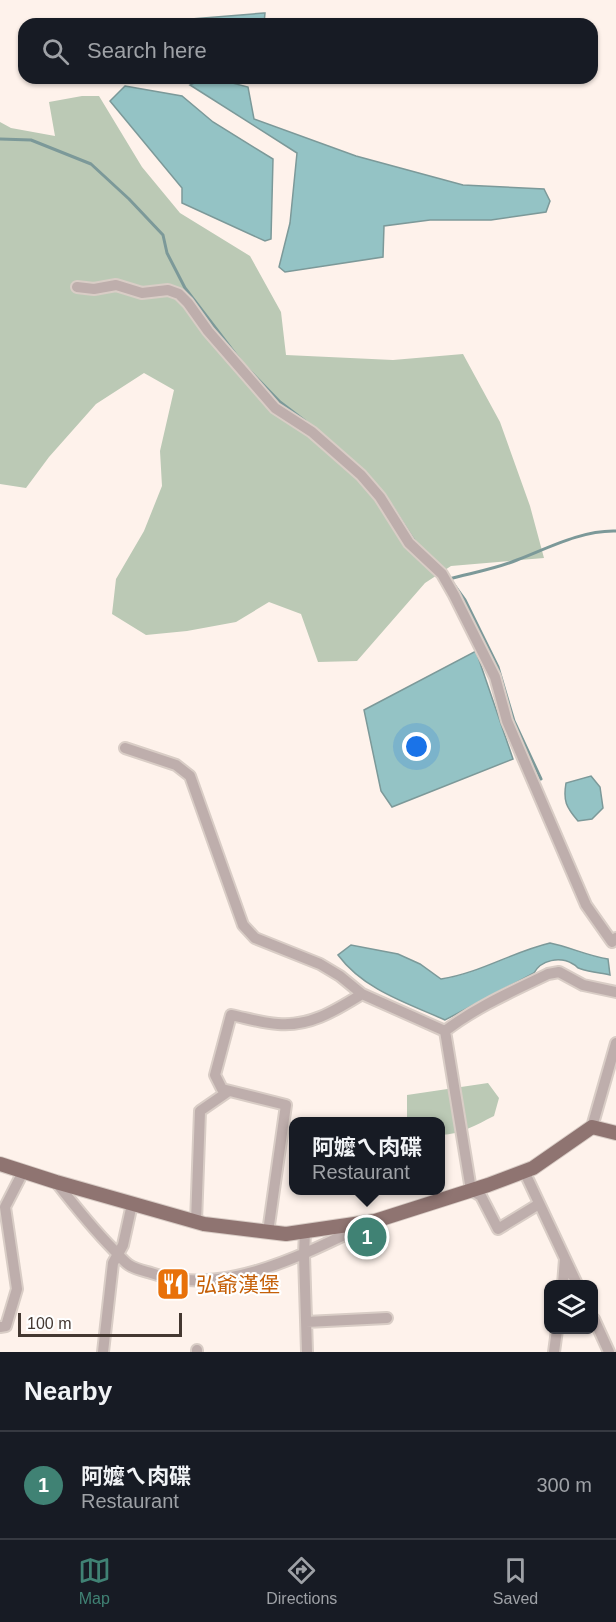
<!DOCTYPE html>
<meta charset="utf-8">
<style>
:root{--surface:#171b24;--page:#20242c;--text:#f1f3f6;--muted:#9ea1a6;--line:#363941;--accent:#408274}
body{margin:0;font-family:Arial,"Noto Sans TC",sans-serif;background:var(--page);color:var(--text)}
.controls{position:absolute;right:18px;bottom:18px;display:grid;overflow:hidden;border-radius:12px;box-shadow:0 2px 4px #0004}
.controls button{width:54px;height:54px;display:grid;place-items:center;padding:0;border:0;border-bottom:2px solid var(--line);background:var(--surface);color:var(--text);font:30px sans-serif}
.scale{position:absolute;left:18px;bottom:15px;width:164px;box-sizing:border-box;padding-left:6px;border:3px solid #443831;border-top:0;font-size:16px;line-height:21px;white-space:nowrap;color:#443831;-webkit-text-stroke:4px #fff;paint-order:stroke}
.you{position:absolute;left:417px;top:747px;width:21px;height:21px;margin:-15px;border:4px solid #fff;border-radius:50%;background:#1a73e8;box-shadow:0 0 0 9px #1a73e833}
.badge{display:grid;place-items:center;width:39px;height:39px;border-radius:50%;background:var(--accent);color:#fff;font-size:20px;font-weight:700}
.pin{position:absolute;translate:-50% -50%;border:3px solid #fff;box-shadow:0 2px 6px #0006}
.popup{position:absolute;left:289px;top:1117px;width:156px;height:78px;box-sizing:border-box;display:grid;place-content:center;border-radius:12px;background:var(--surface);filter:drop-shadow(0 2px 4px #0005);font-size:20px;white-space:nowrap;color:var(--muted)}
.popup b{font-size:22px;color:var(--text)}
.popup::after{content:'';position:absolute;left:50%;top:100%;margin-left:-12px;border:12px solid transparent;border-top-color:var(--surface)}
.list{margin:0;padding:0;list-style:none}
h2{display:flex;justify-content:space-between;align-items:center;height:78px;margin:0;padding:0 24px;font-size:26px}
h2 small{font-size:20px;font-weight:400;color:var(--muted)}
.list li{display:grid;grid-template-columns:39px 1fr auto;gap:18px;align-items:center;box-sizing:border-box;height:108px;padding:0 24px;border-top:2px solid var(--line)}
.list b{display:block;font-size:22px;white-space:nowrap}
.list p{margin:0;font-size:20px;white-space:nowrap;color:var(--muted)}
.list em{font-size:20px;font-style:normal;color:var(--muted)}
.icon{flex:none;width:33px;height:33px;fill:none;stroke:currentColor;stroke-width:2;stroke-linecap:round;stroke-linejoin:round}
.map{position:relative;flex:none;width:616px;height:1352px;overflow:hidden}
.search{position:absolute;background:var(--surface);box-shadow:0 2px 4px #0004;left:18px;right:18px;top:18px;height:66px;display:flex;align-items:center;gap:15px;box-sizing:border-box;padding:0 21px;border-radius:18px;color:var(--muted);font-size:22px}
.sheet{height:186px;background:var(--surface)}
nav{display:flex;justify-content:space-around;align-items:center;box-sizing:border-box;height:84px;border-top:2px solid var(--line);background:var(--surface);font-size:16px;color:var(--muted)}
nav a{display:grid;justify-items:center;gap:3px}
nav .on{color:var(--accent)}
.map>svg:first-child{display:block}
.green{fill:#bbc9b5}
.water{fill:#94c3c5;stroke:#7c9999;stroke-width:1.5}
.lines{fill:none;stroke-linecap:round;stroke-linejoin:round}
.stream{stroke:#7c9999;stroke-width:3}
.minor-casing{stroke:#d9cdc6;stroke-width:14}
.major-casing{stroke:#d9cdc6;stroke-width:16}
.minor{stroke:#beaeac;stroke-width:10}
.major{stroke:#8f7471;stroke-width:14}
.labels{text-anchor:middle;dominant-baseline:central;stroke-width:4.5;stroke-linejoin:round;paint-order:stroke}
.food-label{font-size:21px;fill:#c56008;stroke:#fff;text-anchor:start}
</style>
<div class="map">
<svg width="616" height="1352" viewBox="0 0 616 1352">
<rect width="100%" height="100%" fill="#fef2eb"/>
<!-- green -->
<path class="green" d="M82 96H99L142 167 180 213 250 256 281 312 286 355 393 360 463 354 500 422 530 506 544 558 451 566 425 583 357 661 318 662 301 614 269 602 236 622 187 631 146 635 112 614 116 579 144 531 162 486 160 451 174 390 144 373 96 404 49 457 26 488 0 484V122L11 128 55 136 49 102Z
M488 1083 499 1098 494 1116C476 1125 461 1134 441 1135L440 1122H407V1095Z"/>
<!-- water -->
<path class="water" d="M265 13 264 24H129L264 13Z
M205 78H213L248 87 254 119 356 156 463 185 544 189 550 201 546 212 491 220H430L384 226 383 257 285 272 279 267 290 223 297 153 190 85Z
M125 86 182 96 213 122 273 159 271 239 265 241 182 203V188L110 101Z
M476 651 513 759 392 807 381 791 364 710Z
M591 776 600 787 603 808 592 819 578 821C566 807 563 801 566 783Z
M550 943C570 947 588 956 608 959L610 975C601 973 590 972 581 969 574 967 579 967 573 964 560 956 541 960 534 973L445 1020C407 1003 364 990 338 955L351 945 398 954 420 964 441 979C480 973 512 952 550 943Z"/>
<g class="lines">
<!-- stream -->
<path class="stream" d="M0 139 31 140 91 164 129 199 163 235 167 253 185 288 243 364
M248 369 280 402 305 421
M391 505 415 542
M449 579C471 573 496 569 517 560 548 548 582 530 616 531
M452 582 465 600 498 667 514 721 541 779"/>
<!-- minor casing -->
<g class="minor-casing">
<path id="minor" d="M77 287 94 289 116 285 142 293 168 290 179 294 188 303 208 331 275 408 312 432 361 475 380 497 409 543 442 574 454 595 495 677 507 721 586 905 612 942 616 938
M125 748 176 765 190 776 243 925 255 938 320 964 340 976 362 994 445 1031
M592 1127 616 1043
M524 1171 577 1284
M56 1182C74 1205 92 1228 113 1249 118 1254 123 1261 129 1265 135 1269 144 1271 151 1273 221 1298 303 1255 365 1225
M539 1204 498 1229 481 1196 471 1190 445 1031C476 1007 513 991 548 974L559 972 583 985 616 992
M196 1222 200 1111 229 1091
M305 1231 304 1255 307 1352
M268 1232 286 1105 222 1089 215 1075 231 1015C246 1018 262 1023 278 1024 310 1027 336 1010 362 994
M563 1284 565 1259
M594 1319 609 1352
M306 1322 387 1318
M0 1327 6 1326 17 1289 5 1207 23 1172
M103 1352 113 1263 123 1245 132 1204
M197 1352V1350
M554 1352 557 1330"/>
</g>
<!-- major casing -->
<g class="major-casing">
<path id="major" d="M0 1164 56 1182 204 1224 286 1234 375 1221 488 1185 533 1168 592 1127 616 1133"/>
</g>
<!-- minor -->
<use href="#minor" class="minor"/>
<!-- major -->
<use href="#major" class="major"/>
</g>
<!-- icons -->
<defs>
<g id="restaurant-square" transform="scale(1.725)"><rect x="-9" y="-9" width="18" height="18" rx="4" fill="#e8710a" stroke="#fff"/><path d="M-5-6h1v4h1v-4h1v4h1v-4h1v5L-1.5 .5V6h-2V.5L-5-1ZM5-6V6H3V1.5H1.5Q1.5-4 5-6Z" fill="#fff"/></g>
</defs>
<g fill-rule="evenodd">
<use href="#restaurant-square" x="173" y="1284"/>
</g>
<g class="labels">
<!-- food labels -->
<g class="food-label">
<text x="196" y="1284">弘爺漢堡</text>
</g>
</g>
</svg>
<div class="controls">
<button><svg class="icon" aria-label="layers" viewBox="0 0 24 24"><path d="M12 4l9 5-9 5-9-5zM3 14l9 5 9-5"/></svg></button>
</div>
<div class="scale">100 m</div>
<div class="you"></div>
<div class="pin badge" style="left:367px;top:1237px">1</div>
<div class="popup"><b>阿嬤ㄟ肉碟</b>Restaurant</div>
<div class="search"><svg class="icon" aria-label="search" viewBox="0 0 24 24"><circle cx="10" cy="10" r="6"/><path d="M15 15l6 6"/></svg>Search here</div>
</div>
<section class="sheet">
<h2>Nearby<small></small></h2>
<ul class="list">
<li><span class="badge">1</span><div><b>阿嬤ㄟ肉碟</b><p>Restaurant</p></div><em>300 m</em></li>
</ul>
</section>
<nav>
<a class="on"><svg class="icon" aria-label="map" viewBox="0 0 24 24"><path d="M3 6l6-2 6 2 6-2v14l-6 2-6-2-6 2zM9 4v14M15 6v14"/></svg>Map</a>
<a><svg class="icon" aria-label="directions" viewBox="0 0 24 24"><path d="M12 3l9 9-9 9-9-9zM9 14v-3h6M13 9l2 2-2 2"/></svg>Directions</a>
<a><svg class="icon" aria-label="saved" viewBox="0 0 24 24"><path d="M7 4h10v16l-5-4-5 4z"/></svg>Saved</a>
</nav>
